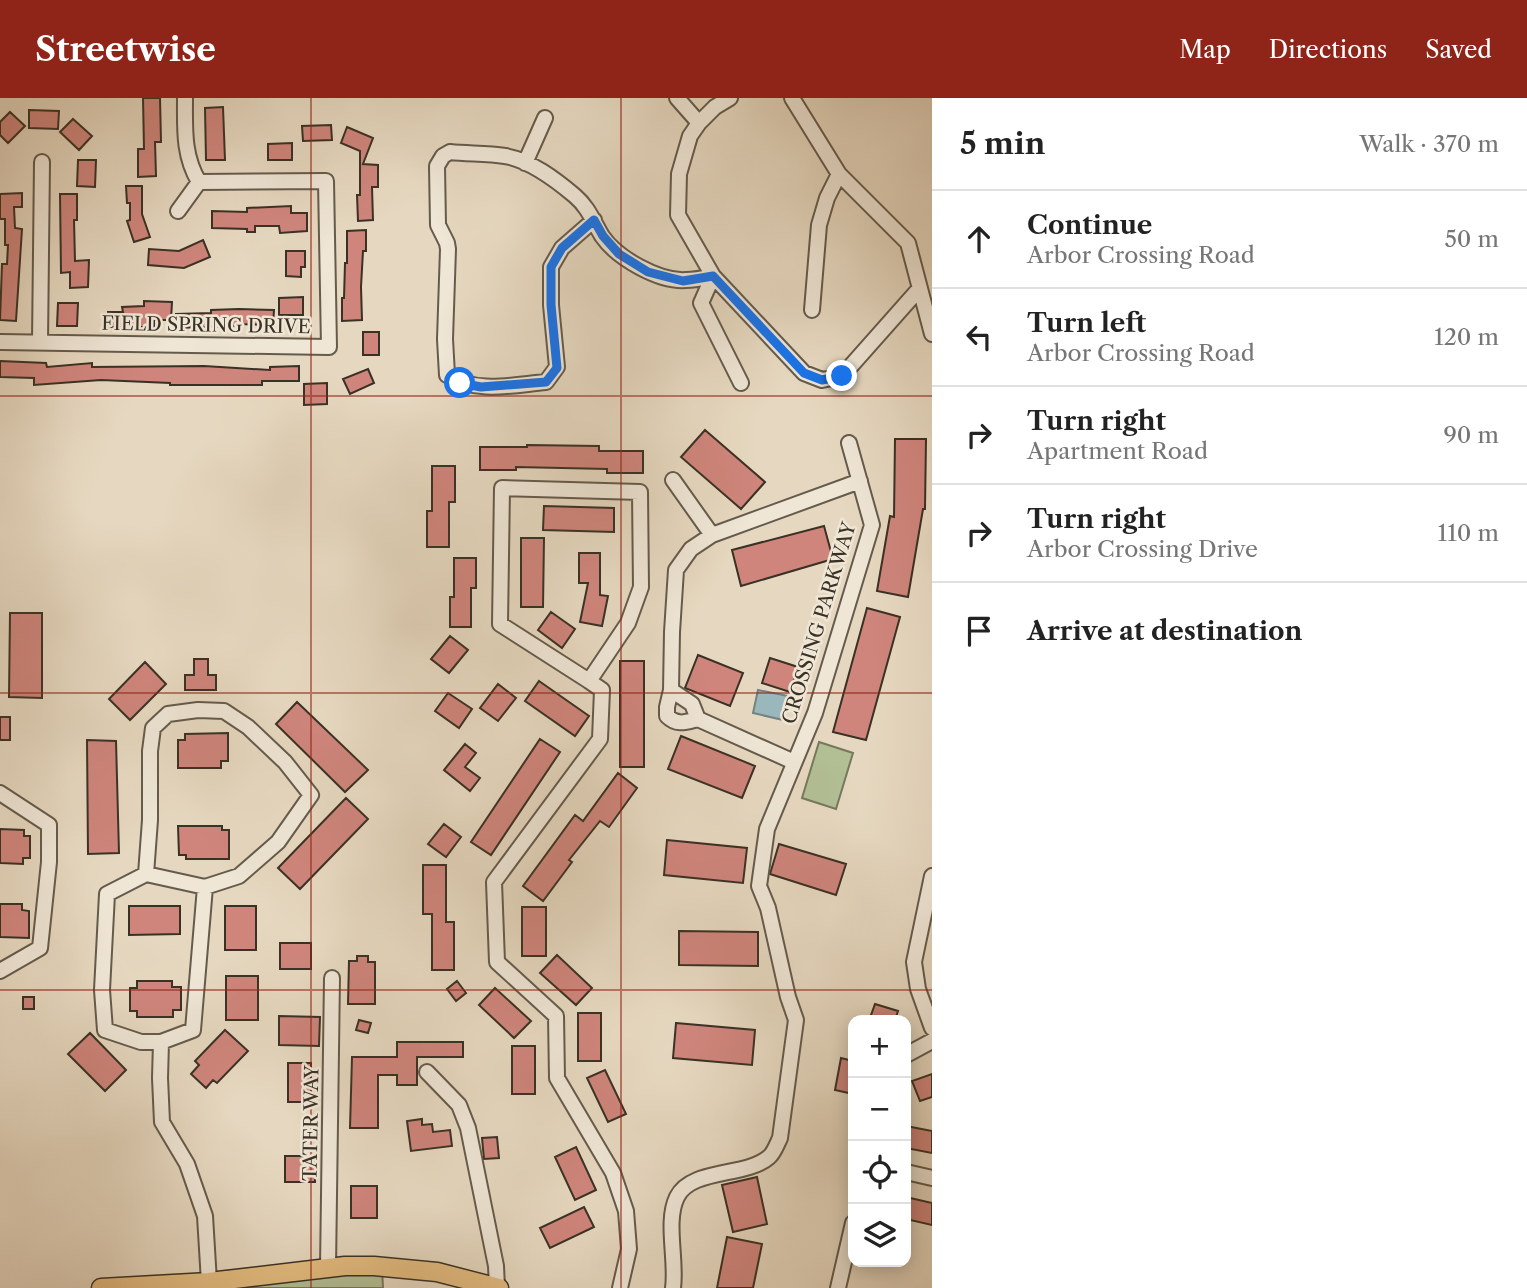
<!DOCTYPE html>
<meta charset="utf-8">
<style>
:root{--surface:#fff;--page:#f2f2f2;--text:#222;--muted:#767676;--line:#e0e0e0;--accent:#8f2418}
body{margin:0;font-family:"Libre Caslon Text",serif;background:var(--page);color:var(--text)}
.controls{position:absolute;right:21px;bottom:21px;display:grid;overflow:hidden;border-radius:14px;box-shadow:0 4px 18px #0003}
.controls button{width:63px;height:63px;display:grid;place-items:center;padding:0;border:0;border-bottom:2px solid var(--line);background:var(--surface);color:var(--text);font:35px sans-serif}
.stop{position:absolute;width:21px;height:21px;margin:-16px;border:5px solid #1a73e8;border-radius:50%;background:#fff}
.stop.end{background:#1a73e8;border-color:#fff;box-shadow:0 2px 7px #0008}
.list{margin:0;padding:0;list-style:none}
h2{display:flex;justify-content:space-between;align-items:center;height:91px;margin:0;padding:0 28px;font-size:30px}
h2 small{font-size:23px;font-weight:400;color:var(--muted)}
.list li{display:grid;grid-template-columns:46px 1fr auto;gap:21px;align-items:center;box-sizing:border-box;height:98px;padding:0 28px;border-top:2px solid var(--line)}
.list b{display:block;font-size:26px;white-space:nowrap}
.list p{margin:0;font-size:23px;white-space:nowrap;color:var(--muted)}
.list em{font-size:23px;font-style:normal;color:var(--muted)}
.icon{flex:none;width:38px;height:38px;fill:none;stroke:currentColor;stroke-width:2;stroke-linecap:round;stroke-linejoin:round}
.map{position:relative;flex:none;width:932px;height:1190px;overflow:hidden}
header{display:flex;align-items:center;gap:42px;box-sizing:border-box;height:98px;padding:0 35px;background:var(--accent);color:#fff}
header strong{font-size:33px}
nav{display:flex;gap:38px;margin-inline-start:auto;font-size:24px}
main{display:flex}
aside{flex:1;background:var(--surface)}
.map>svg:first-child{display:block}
.green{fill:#b2bf95;stroke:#76785d;stroke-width:2}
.water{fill:#9ab8bc;stroke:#748280;stroke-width:2}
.building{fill:#cf857c;stroke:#3a3125;stroke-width:2}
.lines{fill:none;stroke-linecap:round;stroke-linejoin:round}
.minor-casing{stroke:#655b4c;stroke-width:18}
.major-casing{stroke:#3a3125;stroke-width:21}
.minor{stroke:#efe6d6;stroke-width:14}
.major{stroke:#e3bc80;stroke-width:18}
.route{stroke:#1a73e8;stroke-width:9}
.grid{fill:none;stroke:#8f2418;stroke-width:2;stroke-opacity:0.55}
.labels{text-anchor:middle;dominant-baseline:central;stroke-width:5;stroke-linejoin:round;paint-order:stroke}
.street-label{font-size:19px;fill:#3a3125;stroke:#efe6d6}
</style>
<header>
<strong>Streetwise</strong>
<nav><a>Map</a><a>Directions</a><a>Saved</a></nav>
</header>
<main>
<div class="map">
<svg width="932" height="1190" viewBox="0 0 932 1190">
<rect width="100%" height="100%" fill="#e6d8c0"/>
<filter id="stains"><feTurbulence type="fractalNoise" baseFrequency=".00286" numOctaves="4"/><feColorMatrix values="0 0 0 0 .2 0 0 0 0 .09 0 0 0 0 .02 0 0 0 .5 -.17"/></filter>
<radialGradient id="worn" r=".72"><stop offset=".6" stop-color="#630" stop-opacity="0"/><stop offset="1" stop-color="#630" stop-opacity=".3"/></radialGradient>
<!-- green -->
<path class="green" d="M819 644 853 655 836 711 802 700Z
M382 1170 383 1190H139Z"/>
<!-- water -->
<path class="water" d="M758 592 788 598 783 622 753 615Z"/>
<!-- building -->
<path class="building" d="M143 0H160L161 44H155L156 78 138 79V51H144Z
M223 9 225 62H206L205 10Z
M29 12 59 13 58 31 29 30Z
M10 14 25 28 8 45 0 37V24Z
M73 21 92 38 79 52 60 34Z
M331 27 332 42 303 43 302 28Z
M347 29 373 40 363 66 378 67V89H372L373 122 358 123 357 97H360V53L341 45Z
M292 45V62H268V46Z
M78 62H96L95 89 77 88Z
M126 88H142V116L150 139 134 144 127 123 130 122V105H127Z
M22 95V109H14L15 130 22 131 16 223 0 222 2 166H7L8 147H5V121H0V96Z
M60 96H77V122H74L75 163 89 162 88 189 70 190V174L61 175Z
M291 108V115H307V133L280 135 279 128H255V134H247V131L212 130V113L247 114V110Z
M366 132V153H363L361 189 362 222 342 223V200H344L345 165H347V133Z
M203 142 210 159 184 170 148 167 149 151 179 153Z
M286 153H305V169H301V179L286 178Z
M303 199V217H279V200Z
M144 203 172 204 171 222H154V229H108V214H123L122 209 144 208Z
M58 205H78L77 228H57Z
M239 211 274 212 273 227 235 226V228L176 230V216L211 215V212Z
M363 234H379V257H363Z
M0 263 46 265 47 269 92 265V269L204 268 270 272V269L299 268V283H262V287H170V285L101 282 34 287V280L0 279Z
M368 271 374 285 350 296 343 281Z
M327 285V306L304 307V286Z
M705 332 765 384 741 411 681 359Z
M895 341H926L925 411H923L908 499 877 493 890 418 894 419Z
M527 347 599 348V353H643V375H607V371L516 369V372H480V349H527Z
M432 368H455V404H449V449H427V413H432Z
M544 408 614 410V434L543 432Z
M824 428 833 461 741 488 732 452Z
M521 440H544L543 509H521Z
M579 455H600V497L608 498 602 528 580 524 588 485H579Z
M454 460H476V490H471V529H450V499H454Z
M867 510 900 519 866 642 833 634Z
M551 514 575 531 562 550 538 532Z
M10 515H42V600L9 599Z
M450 538 468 552 449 575 431 561Z
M698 557 743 575 730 608 685 590Z
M770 560 798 569 790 594 762 585Z
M194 561H208V577H216V592H185V577H194Z
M620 563H644V669H620Z
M145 564 166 586 130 622 109 601Z
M539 583 589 618 575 638 525 603Z
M498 586 516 600 498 623 480 610Z
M448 595 472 611 459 630 435 613Z
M297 604 368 672 345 694 276 626Z
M0 619H10V642H0Z
M228 635V663H221V670H178V642H185V636Z
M681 638 755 668 742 700 668 671Z
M540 641 560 654 491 757 471 744Z
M87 642 116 643 119 755 88 756Z
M465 646 476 655 465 669 480 680 470 693 444 672Z
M618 675 637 690 609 729 600 723 569 762 572 764 543 803 523 788 575 717 583 723Z
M346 700 368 721 300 791 278 770Z
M444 726 461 739 446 759 428 746Z
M178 728H222V732H229V761H186V757H179Z
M0 731 24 732V738H30V760H23V766L0 765Z
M667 742 747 750 743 785 664 777Z
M779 746 846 766 836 797 770 776Z
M423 767H446V824H454V872H432V816H423Z
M0 806H22V812L29 813V840L0 839Z
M129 808H180V836L129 837Z
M225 808H256V852H225Z
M522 809H546V858H522Z
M679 833 758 834V868L679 867Z
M280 845H311V871H280Z
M557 857 592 890 576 907 540 875Z
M357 858H368V864H375V906H348L349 863H357Z
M226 878H258V922H226Z
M137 883H172V889H181V912H173V919H137V913H130V890H137Z
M457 883 466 895 456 903 447 891Z
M495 890 531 923 514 940 479 907Z
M23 899H34V911H23Z
M875 906 898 913 895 922H878L870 920Z
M578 915H601V963H578Z
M279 918 320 919 319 948 279 947Z
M359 922 371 925 368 935 356 932Z
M676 925 755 932 752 967 673 960Z
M225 932 248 953 217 985 213 982 206 990 191 976 199 967 195 963Z
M90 935 126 972 105 993 68 956Z
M397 944H463V959H417V987H397V977H378V1030H350L352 959H397Z
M512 948H535V996H512Z
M841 960 853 963V996L835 992Z
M288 965H311V1004H288Z
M605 972 626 1016 608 1024 587 980Z
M932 976V999L920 1003 912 983Z
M422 1021V1027L432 1026 433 1034 450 1032 452 1048 411 1053 407 1023Z
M906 1028 932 1033V1055L906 1050Z
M497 1039 499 1060 484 1061 482 1040Z
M576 1049 596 1092 575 1102 555 1059Z
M285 1058H315V1084H285Z
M757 1079 767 1126 733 1134 722 1087Z
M351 1088H377V1120H351Z
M906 1099 932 1105V1127L906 1121Z
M584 1109 594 1129 550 1150 540 1130Z
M727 1139 762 1146 753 1190H717Z"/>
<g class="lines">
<!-- minor casing -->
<g class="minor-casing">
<path id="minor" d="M185 0C185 31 183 57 199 84
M677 0 699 25
M730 0 715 9 699 25 690 38 679 76 678 117 713 178 804 275 822 282 842 278 920 190
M792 0 839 76 827 100 819 127 812 212
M525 65 545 20
M839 76 908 145 932 236
M594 122 562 150 551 169V207L557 269 546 284C512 287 477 296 447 277L445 241 448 151 447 145 438 127 437 68 443 58 450 54C468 56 487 55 505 58 530 62 556 82 575 98 588 109 593 123 602 138 617 160 659 184 686 182 695 182 704 180 713 178
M713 178 701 205 741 285
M0 244 329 249 326 83 199 84 178 113
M40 244 42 64
M673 382 712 437 860 383
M589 583 500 526 502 390 640 394 641 489 628 525 589 583 602 592 600 641 494 784 497 864 556 918 557 980 613 1075 626 1113 629 1151 620 1190
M671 592 692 606 698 621 794 664
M698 621C686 624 677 628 667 618V609L671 592 672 534 676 472 691 451 712 437
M0 695 49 727V764L40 850 0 873
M146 776 150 722V653L153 630 168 616 198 612 224 613 248 629 285 664 311 697 278 744 239 778 205 789
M146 776 205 789 193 932 161 944H141L105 932 102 892 107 796Z
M932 778 914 864 918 891 932 930
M161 944 160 980 162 1024 187 1066 205 1118 209 1184
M906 957 932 943
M427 974 459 1007 468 1030 496 1168 497 1190
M906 1074 932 1080
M328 1170 332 880
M673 1190C677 1163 665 1123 677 1099 691 1070 747 1079 769 1059 774 1055 777 1046 780 1040L796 922 788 899 768 810 759 788 767 731 815 615 872 427 849 345
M838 1190 853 1125"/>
</g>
<!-- major casing -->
<g class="major-casing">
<path id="major" d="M101 1190 209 1184 345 1168H374L437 1174 499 1190"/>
</g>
<!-- minor -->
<use href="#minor" class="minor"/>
<!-- major -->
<use href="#major" class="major"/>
</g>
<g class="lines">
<!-- route -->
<path class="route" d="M460 285 481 289 546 284 557 270 551 207V169L562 150 594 122 603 138 619 156 648 174 683 183 713 178 804 275 822 282 842 278"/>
</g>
<!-- grid -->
<path class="grid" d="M311 0V1190M621 0V1190M0 298H932M0 595H932M0 892H932"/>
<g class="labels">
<!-- street labels -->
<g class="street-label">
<text transform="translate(206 227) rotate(1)">FIELD SPRING DRIVE</text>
<text transform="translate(819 525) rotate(-73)">CROSSING PARKWAY</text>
<text transform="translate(311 1025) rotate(-89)">TATER WAY</text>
</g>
</g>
<rect width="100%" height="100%" filter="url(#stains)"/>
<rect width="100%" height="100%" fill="url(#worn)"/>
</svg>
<div class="controls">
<button>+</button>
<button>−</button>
<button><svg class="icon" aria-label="locate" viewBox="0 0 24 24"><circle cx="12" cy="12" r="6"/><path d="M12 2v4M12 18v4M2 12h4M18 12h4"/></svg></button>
<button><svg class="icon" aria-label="layers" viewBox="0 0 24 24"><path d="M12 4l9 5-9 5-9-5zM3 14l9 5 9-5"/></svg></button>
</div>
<div class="stop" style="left:460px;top:285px"></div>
<div class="stop end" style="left:842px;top:278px"></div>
</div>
<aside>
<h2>5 min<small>Walk · 370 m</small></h2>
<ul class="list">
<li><svg class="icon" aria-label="ahead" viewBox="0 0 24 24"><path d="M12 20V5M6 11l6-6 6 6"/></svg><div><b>Continue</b><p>Arbor Crossing Road</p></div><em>50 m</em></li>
<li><svg class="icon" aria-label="left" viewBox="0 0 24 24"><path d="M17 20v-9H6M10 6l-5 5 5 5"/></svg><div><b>Turn left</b><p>Arbor Crossing Road</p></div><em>120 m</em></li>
<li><svg class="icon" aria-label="right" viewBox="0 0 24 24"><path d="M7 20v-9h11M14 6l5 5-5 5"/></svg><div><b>Turn right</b><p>Apartment Road</p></div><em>90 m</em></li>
<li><svg class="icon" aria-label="right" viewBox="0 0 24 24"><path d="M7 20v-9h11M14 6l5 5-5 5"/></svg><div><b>Turn right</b><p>Arbor Crossing Drive</p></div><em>110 m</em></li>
<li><svg class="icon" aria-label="arrive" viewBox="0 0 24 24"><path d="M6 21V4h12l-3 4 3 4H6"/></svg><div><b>Arrive at destination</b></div></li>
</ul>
</aside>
</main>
